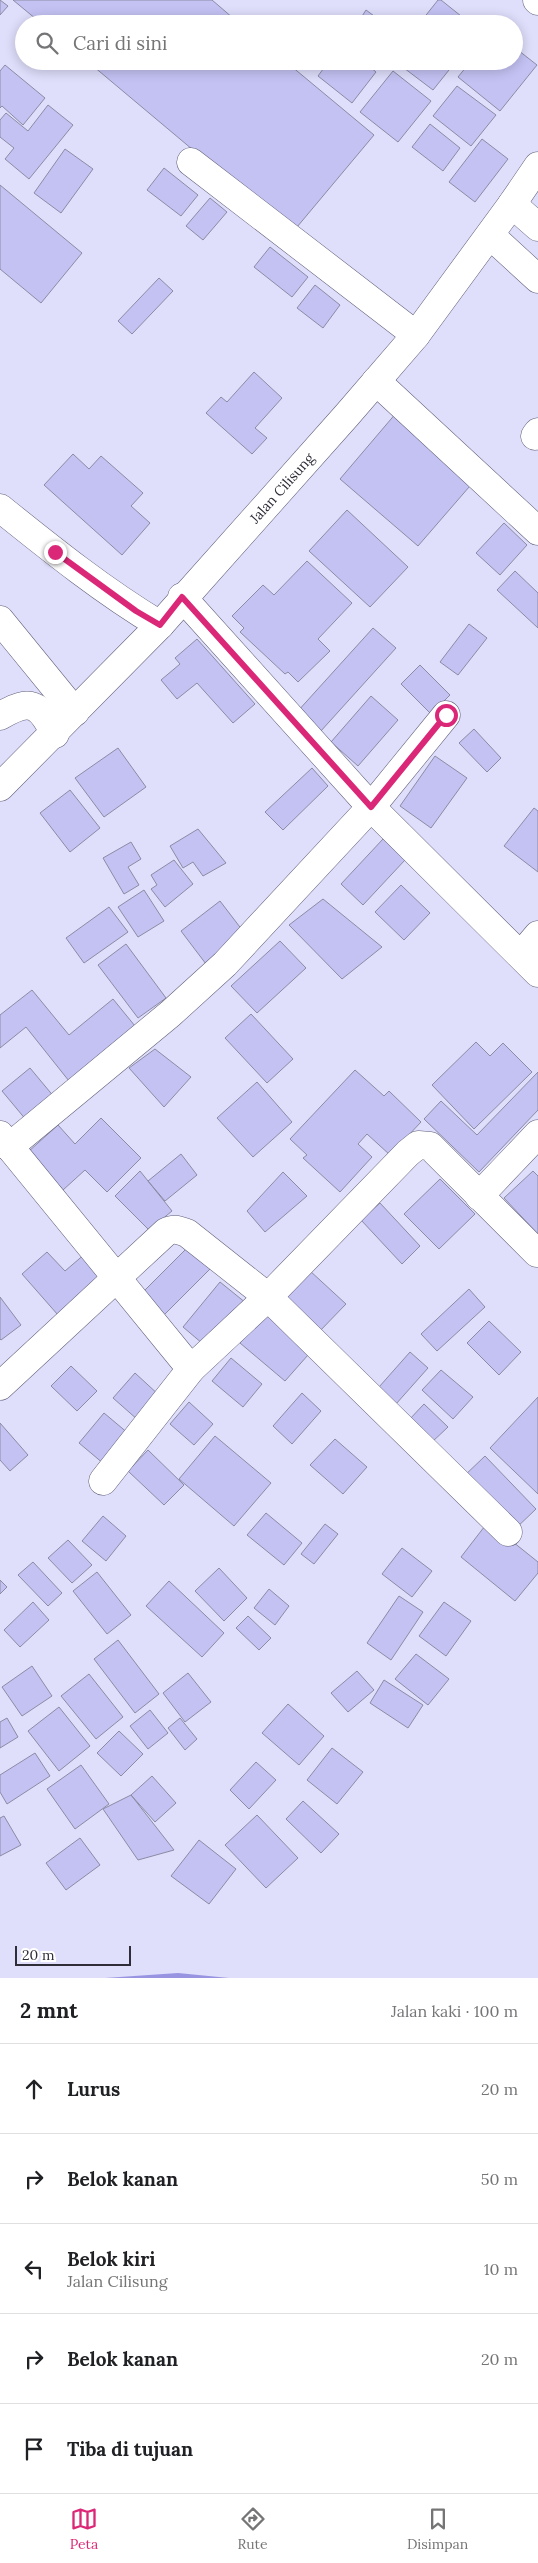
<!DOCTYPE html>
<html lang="id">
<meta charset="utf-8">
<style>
:root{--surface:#fff;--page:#f6f6f6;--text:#202124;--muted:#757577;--line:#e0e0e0;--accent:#db2777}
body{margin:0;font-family:Lora,serif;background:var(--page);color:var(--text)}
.scale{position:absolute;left:15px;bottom:12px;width:116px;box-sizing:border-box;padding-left:5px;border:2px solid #2e2d38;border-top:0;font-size:14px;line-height:18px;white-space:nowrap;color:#2e2d38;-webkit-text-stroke:4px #fff;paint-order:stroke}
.stop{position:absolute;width:15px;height:15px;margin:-11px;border:4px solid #db2777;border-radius:50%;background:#fff}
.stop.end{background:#db2777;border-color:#fff;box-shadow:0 1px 5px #0008}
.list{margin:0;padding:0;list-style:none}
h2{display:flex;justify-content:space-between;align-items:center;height:65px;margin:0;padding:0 20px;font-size:21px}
h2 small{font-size:16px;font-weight:400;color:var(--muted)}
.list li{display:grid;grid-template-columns:32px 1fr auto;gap:15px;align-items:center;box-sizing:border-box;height:90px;padding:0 20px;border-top:1px solid var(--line)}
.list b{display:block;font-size:19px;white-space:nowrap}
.list p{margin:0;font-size:16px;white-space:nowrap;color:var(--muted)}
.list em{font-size:16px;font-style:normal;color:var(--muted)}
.icon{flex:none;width:28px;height:28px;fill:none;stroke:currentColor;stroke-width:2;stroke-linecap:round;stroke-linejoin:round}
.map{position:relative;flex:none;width:538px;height:1978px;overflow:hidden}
.search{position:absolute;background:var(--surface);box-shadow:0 2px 12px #0003;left:15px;right:15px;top:15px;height:55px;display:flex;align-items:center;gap:12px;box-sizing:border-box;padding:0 18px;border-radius:28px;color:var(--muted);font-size:19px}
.sheet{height:515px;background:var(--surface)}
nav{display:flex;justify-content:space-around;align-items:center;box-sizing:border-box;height:70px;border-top:1px solid var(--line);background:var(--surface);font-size:14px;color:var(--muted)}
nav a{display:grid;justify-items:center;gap:2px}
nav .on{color:var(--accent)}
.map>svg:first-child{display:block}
.water{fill:#9994e2}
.building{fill:#c4c2f3;stroke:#8c8ba5}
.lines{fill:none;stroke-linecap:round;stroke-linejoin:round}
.minor-casing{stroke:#616079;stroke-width:29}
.minor{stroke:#fff;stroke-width:28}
.route{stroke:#db2777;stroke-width:6}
.labels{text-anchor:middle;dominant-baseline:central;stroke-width:4;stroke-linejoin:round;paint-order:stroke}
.street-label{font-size:14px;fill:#2e2d38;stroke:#fff}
</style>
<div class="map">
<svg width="538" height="1978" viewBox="0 0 538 1978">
<rect width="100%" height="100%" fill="#dfdefb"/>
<!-- water -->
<path class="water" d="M178 1973 229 1978H105Z"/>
<!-- building -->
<path class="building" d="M0 0 8 6 0 15Z
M13 0H212L240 24H42Z
M438 0H441L471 24H419Z
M366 10 385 24H357Z
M514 47 537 65 500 111 458 77 471 61H514Z
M87 61H285L374 135 292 233Z
M329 61H363L376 72 352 103 318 76Z
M437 61 449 70 433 90 396 62Z
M5 65 45 98 23 125 2 106 0 108V71Z
M393 71 431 101 398 142 360 112Z
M457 86 496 115 471 146 433 116Z
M48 105 73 125 29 179 5 159 14 148 0 137V120L6 113 28 131Z
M430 124 460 148 443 171 412 147Z
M482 139 508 159 475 202 449 182Z
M65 149 93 169 61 213 34 193Z
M164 168 198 195 181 216 147 190Z
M0 185 82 253 41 303 0 269Z
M210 198 227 212 203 240 186 226Z
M270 247 308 277 292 297 254 267Z
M159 278 173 291 132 334 118 321Z
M315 285 340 305 323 328 297 308Z
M254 372 282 398 255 428 267 438 252 454 206 413 221 397 227 402Z
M397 412 476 479 418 546 340 479Z
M73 454 89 469 101 456 143 493 131 506 150 523 122 555 44 485Z
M347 510 408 567 370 607 309 551Z
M504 523 527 545 500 575 476 553Z
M307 561 352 603 318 639 330 651 298 682 288 672 285 674 240 632 244 628 232 616 263 585 274 595Z
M515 571 538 593V628L497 590Z
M469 624 487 638 458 675 440 662Z
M373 628 396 648 320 732 297 712Z
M197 639 255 704 233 723 197 683 177 699 161 680 180 664 175 658Z
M420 665 450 695 431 714 401 684Z
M371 696 398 720 358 766 331 742Z
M474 729 501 758 487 772 459 743Z
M118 748 146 787 104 817 75 778Z
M435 756 467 778 431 828 400 806Z
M312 768 328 786 283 830 265 812Z
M70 790 100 828 70 852 40 813Z
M534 808 538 811V872L504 846Z
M198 829 226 863 203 876 193 862 183 868 170 846Z
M383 839 405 860 363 905 341 884Z
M131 842 141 859 128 867 139 885 124 894 103 858Z
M174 860 193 884 165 907 151 889 157 885 151 875Z
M401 885 430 913 404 940 375 912Z
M144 890 164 921 138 937 118 907Z
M323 899 382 947 342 979 289 925Z
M220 901 246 935 206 964 181 931Z
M109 907 128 932 84 963 66 938Z
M280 941 306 968 257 1013 231 986Z
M126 944 166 998 138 1018 98 965Z
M32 990 69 1035 113 999 135 1026 69 1081 26 1027 0 1048V1015Z
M251 1014 293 1059 267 1083 225 1038Z
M476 1042 490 1056 503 1043 532 1072 474 1129 432 1085Z
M155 1049 191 1077 164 1107 129 1068Z
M30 1068 60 1104 32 1127 2 1091Z
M355 1070 384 1096 389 1091 421 1122 390 1155 367 1134 358 1144 372 1157 340 1192 303 1158 307 1155 290 1139Z
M538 1072V1110L479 1172 424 1119 441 1101 477 1135Z
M257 1082 292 1122 253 1157 217 1118Z
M101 1118 141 1158 107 1192 85 1170 63 1190 28 1152 58 1125 75 1144Z
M181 1154 197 1175 165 1201 148 1181Z
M140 1171 172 1211 149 1230 115 1196Z
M533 1171 538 1176V1234L504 1198Z
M283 1172 307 1196 265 1232 247 1211Z
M440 1179 475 1214 439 1249 404 1214Z
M380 1203 420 1246 402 1264 361 1220Z
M191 1244 213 1266 163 1316 141 1294Z
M47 1252 65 1271 86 1253 105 1275 58 1315 22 1274Z
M309 1270 346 1304 317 1334 281 1301Z
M220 1282 246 1303 209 1349 183 1327Z
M469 1289 485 1307 437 1351 421 1334Z
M0 1297 21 1325 1 1340 0 1339Z
M270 1307 316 1346 285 1381 240 1343Z
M489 1321 521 1352 499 1375 467 1343Z
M410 1352 428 1368 396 1404 379 1387Z
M231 1358 262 1384 243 1407 212 1381Z
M71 1366 97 1391 77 1411 51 1386Z
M441 1370 473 1397 453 1419 422 1390Z
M135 1373 160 1396 138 1420 113 1398Z
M302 1393 321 1411 292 1444 273 1426Z
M538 1397V1494L490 1448Z
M189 1402 213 1424 194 1445 170 1424Z
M424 1404 448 1427 431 1443 408 1421Z
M104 1413 129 1434 104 1464 79 1443Z
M0 1423 28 1455 10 1471 0 1460Z
M215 1436 271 1483 234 1526 179 1479Z
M335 1439 367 1467 343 1494 310 1465Z
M148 1450 184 1485 164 1505 128 1471Z
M485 1456 536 1509 513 1531 462 1478Z
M266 1513 302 1543 284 1565 247 1535Z
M103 1516 126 1536 106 1561 82 1541Z
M488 1522 538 1562V1573L515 1601 461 1557Z
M325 1524 338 1534 314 1564 301 1554Z
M68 1540 92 1565 72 1583 48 1558Z
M402 1548 432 1571 412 1597 382 1574Z
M33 1562 62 1593 48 1606 18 1575Z
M219 1568 247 1598 224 1621 195 1591Z
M97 1572 131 1615 107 1634 73 1591Z
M0 1580 7 1587 0 1594Z
M169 1581 224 1633 202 1657 146 1606Z
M269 1589 289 1606 275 1625 254 1608Z
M399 1596 423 1612 391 1660 367 1643Z
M33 1602 49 1620 20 1647 4 1630Z
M444 1602 471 1621 446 1656 419 1636Z
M248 1616 271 1638 259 1650 236 1628Z
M118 1640 159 1694 135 1713 94 1659Z
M416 1654 449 1679 428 1705 395 1679Z
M32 1666 52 1696 22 1716 2 1687Z
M357 1671 374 1690 348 1712 331 1693Z
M188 1673 211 1702 185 1722 163 1693Z
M89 1674 123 1717 96 1739 61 1696Z
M384 1680 423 1705 408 1728 370 1703Z
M288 1704 324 1736 299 1765 262 1733Z
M59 1707 90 1746 59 1771 28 1731Z
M150 1710 168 1733 148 1749 130 1726Z
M7 1718 18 1737 0 1748V1722Z
M180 1718 197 1739 185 1750 168 1728Z
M119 1731 143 1754 121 1776 97 1753Z
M332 1748 363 1772 337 1804 307 1780Z
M35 1753 50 1776 7 1804 0 1792V1775Z
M256 1762 276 1780 249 1809 230 1790Z
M81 1765 109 1804 75 1829 47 1789Z
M152 1776 176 1803 155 1822 131 1795Z
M131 1795 174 1850 138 1860 103 1809Z
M303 1801 339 1834 321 1853 286 1819Z
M257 1815 298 1858 266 1888 225 1845Z
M4 1816 21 1845 0 1856V1818Z
M80 1838 100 1865 66 1890 46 1863Z
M199 1840 236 1869 209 1904 171 1876Z"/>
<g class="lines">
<!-- minor casing -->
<g class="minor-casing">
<g id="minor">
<path d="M537 0 538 1"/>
<path d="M191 162 416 335"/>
<path d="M512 204 538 227"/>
<path d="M490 235 538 279"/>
<path d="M376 381 538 531"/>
<path d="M535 436 538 432"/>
<path d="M0 508C51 549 103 591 160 625"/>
<path d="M182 597 371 807 538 973"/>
<path d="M0 620 75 712"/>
<path d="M0 716C31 698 39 703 55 734"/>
<path id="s1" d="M0 787 160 625 347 415 416 335 512 204 538 166"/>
<path d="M521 955 538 935"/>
<path d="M0 1135 191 1369"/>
<path d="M9 1147 170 1014 225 964 371 807 446 715"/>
<path d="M479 1196 538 1134"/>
<path d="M0 1386 166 1232C174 1228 178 1230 187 1233L268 1297 508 1532"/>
<path d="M103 1481 191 1369 268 1297 408 1153 418 1145 430 1146 537 1253"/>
</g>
</g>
<!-- minor -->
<use href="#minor" class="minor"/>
</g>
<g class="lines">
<!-- route -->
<path class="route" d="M55 552 136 611 160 625 182 597 371 807 446 715"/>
</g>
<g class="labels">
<!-- street labels -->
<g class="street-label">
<text stroke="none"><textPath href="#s1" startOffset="411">Jalan Cilisung</textPath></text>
</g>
</g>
</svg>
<div class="scale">20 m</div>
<div class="stop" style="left:446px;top:715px"></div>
<div class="stop end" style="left:55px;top:552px"></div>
<div class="search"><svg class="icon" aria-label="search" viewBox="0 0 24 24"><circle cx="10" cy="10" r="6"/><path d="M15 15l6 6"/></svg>Cari di sini</div>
</div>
<section class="sheet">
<h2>2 mnt<small>Jalan kaki · 100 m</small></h2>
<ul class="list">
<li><svg class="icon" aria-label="ahead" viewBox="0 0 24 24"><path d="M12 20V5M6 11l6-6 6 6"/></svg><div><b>Lurus</b></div><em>20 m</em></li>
<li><svg class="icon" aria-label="right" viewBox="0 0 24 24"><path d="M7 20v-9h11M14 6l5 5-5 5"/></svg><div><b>Belok kanan</b></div><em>50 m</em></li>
<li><svg class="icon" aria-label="left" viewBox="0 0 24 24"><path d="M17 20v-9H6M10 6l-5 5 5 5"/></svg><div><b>Belok kiri</b><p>Jalan Cilisung</p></div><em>10 m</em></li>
<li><svg class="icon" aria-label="right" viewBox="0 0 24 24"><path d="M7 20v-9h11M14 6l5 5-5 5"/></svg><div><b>Belok kanan</b></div><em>20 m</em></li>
<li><svg class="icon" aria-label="arrive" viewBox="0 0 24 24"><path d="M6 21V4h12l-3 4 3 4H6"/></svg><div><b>Tiba di tujuan</b></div></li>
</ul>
</section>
<nav>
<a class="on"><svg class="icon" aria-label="map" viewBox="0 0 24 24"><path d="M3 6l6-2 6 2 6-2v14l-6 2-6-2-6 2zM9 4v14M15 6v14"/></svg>Peta</a>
<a><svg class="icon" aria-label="directions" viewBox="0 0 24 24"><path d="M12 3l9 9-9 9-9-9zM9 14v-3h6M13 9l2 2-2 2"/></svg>Rute</a>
<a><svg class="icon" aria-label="saved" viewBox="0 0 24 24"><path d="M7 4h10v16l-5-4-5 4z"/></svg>Disimpan</a>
</nav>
